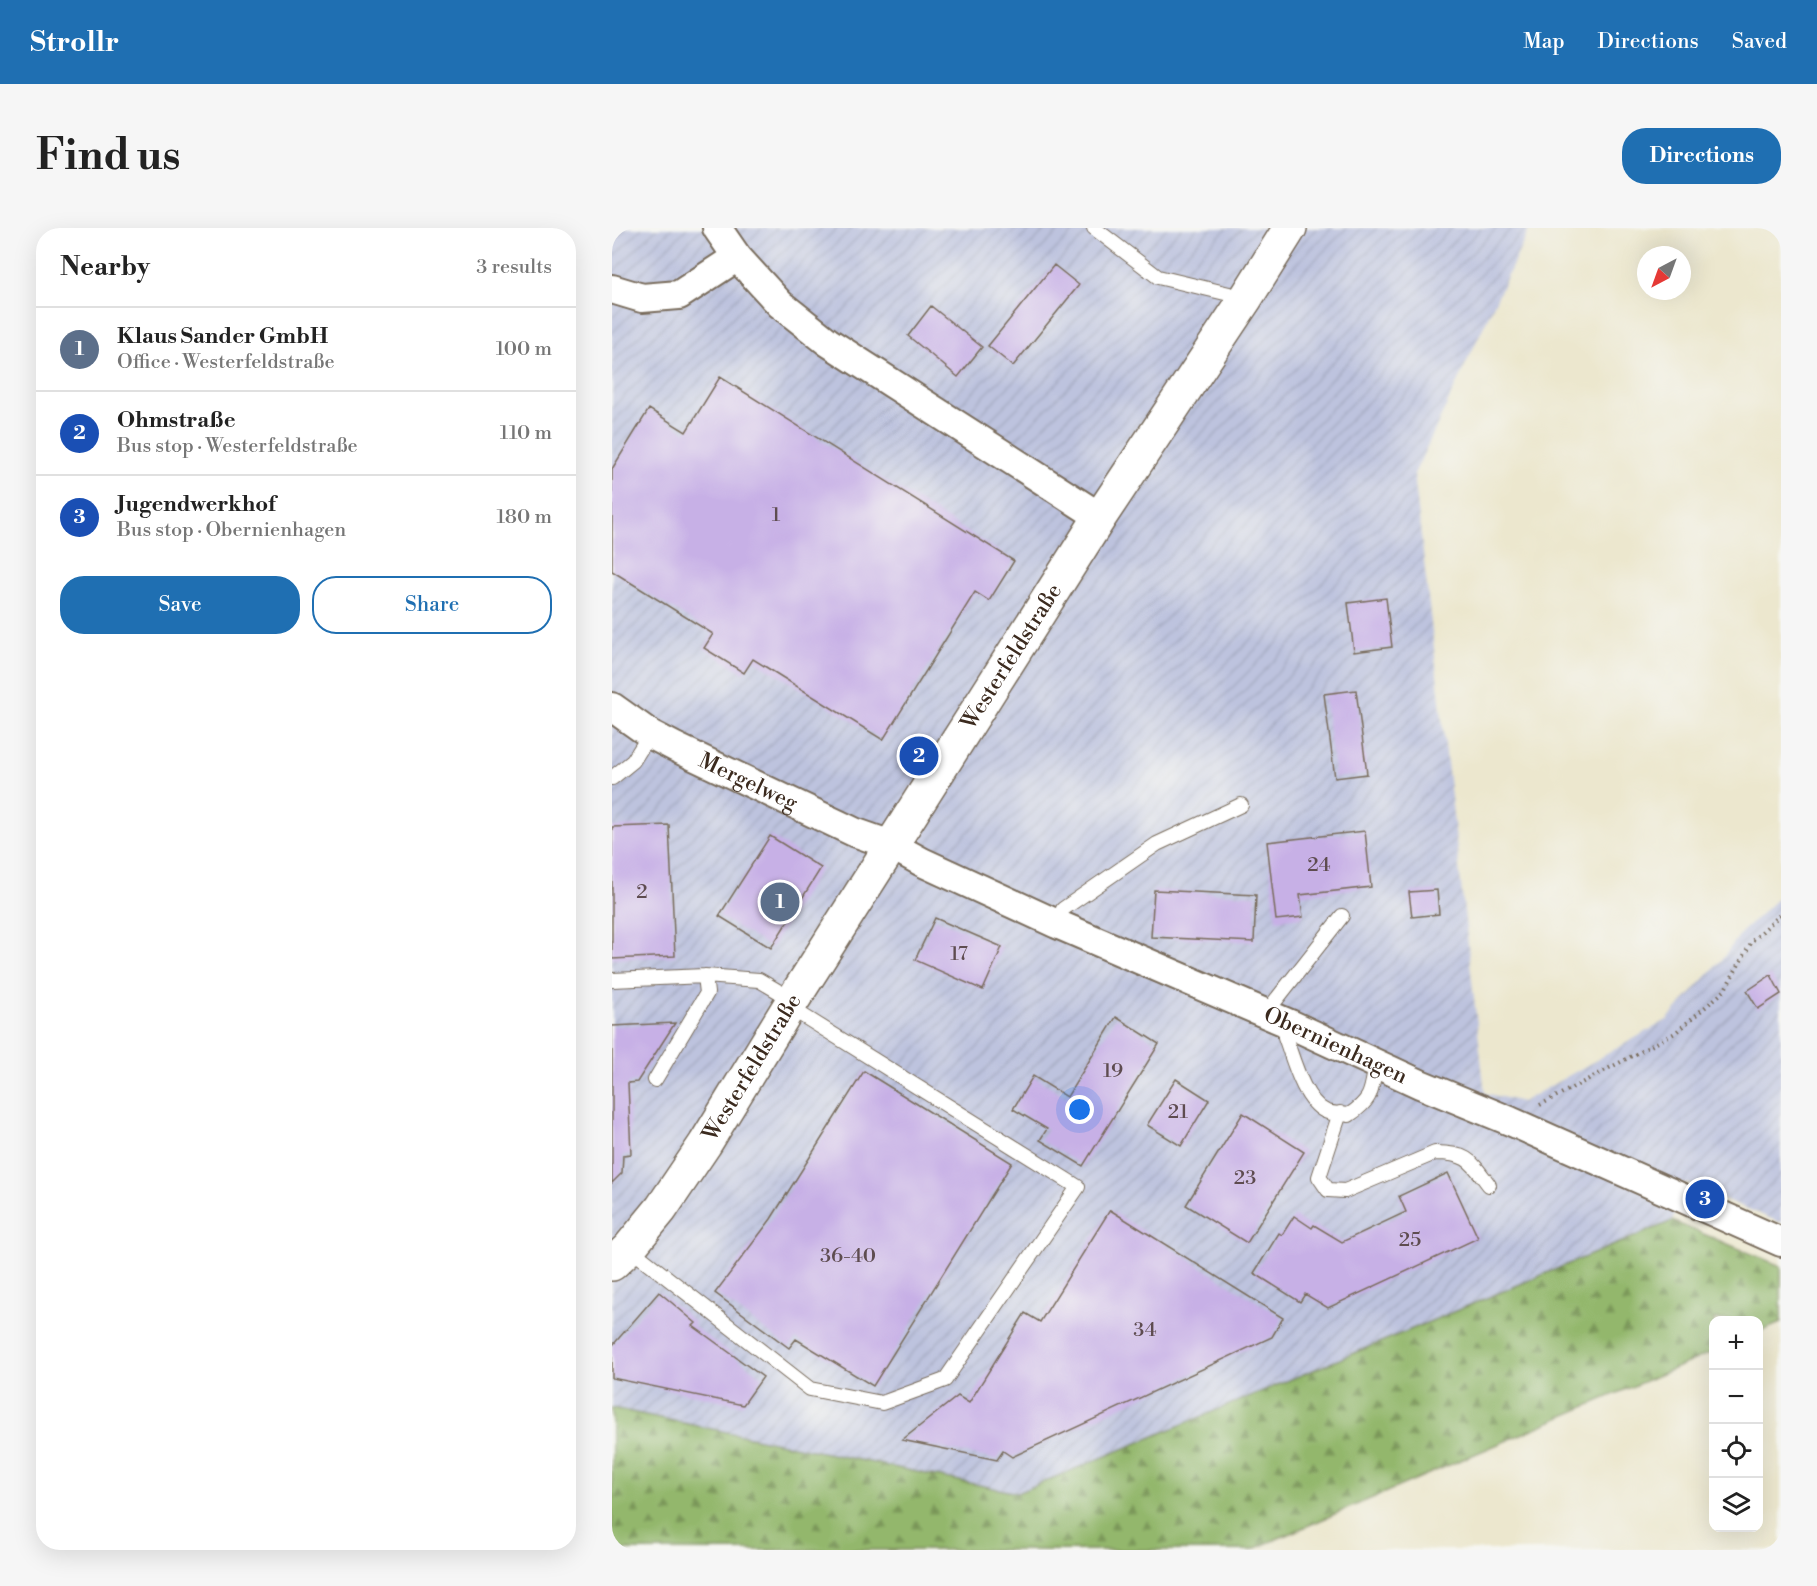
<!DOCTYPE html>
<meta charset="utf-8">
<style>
:root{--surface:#fff;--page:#f6f6f6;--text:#222;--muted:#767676;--line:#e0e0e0;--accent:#1f6fb2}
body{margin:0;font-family:"Libre Bodoni",serif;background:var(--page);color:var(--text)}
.controls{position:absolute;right:18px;bottom:18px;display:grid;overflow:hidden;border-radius:12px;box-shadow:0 6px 24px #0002}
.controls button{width:54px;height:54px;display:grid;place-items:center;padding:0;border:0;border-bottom:2px solid var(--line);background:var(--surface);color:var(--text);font:30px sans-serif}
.compass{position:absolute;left:1025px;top:18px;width:54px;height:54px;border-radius:50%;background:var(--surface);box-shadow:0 6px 24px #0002;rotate:221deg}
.you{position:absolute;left:468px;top:882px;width:21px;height:21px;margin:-15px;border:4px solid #fff;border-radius:50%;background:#1a73e8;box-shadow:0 0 0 9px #1a73e833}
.badge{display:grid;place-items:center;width:39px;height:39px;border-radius:50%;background:var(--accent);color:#fff;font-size:20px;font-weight:700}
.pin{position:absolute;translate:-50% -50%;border:3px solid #fff;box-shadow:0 2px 6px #0006}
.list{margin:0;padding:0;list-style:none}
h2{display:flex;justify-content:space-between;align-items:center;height:78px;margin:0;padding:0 24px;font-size:26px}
h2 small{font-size:20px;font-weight:400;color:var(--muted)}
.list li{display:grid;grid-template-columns:39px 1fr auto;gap:18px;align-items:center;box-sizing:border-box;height:84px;padding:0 24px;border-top:2px solid var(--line)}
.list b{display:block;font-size:22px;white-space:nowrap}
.list p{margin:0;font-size:20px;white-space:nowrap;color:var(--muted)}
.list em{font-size:20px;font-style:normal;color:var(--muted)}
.actions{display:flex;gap:12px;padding:18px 24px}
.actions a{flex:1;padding:14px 0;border:2px solid var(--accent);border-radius:24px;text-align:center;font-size:21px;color:var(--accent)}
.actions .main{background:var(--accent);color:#fff}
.icon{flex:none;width:33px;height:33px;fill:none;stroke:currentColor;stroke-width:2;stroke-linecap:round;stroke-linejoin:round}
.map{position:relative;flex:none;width:1169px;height:1322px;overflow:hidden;border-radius:24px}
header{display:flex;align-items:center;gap:36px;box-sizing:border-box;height:84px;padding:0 30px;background:var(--accent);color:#fff}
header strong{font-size:28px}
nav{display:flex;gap:33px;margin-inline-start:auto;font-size:21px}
.intro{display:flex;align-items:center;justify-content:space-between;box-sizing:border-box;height:144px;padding:0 36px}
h1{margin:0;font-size:42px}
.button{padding:15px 27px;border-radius:24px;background:var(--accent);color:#fff;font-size:21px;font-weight:700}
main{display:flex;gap:36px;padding:0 36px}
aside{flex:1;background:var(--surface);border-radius:24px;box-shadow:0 6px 24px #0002}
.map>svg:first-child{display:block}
.industrial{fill:url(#industrial-furrows)}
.forest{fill:url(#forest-firs);stroke:#677045;stroke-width:1.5}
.building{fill:#c7b0e6}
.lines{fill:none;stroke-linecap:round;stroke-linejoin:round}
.service-casing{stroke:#796c5c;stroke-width:16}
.minor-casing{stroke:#796c5c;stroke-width:32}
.tertiary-casing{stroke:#796c5c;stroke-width:36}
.path{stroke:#796c5c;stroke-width:4;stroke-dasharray:1.5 4.5;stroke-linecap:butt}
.service{stroke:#fff;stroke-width:14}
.minor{stroke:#fff;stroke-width:28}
.tertiary{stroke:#fff;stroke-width:33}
.labels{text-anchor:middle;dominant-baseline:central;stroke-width:4.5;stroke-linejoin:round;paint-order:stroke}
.number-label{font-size:20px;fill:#5e4c50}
.street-label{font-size:22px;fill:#3b2a1e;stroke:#f6f6f2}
</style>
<header>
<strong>Strollr</strong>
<nav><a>Map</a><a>Directions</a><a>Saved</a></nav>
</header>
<div class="intro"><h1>Find us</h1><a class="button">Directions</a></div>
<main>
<aside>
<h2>Nearby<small>3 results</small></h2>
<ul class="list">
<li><span class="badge" style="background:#5c6f8a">1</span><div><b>Klaus Sander GmbH</b><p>Office · Westerfeldstraße</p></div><em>100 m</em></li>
<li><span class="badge" style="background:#1a4fb4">2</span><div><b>Ohmstraße</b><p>Bus stop · Westerfeldstraße</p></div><em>110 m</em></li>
<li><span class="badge" style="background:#1a4fb4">3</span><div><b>Jugendwerkhof</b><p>Bus stop · Obernienhagen</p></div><em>180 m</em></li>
</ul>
<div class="actions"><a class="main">Save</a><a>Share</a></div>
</aside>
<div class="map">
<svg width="1169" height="1322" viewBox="0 0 1169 1322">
<defs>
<pattern id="industrial-furrows" width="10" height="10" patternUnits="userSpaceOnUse" patternTransform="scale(1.5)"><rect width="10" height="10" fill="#bdc3de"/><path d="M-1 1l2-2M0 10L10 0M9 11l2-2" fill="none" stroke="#a3a8be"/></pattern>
<pattern id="forest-firs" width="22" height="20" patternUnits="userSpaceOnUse" patternTransform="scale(1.5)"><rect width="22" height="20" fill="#93b76c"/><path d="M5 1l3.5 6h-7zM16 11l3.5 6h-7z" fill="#799558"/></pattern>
</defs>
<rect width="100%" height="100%" fill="#f6f6f2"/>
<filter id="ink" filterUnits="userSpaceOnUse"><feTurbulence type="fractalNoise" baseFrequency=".0167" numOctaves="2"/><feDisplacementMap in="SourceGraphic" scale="12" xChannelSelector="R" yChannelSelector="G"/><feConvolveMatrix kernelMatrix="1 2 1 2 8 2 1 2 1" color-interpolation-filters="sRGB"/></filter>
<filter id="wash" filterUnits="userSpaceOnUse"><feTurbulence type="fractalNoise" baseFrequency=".008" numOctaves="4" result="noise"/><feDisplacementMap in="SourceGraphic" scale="24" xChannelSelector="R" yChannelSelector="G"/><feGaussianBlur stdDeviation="1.35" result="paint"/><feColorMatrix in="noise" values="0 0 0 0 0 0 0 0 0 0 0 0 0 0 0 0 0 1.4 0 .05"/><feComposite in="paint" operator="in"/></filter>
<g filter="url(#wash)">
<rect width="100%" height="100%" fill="#ece7ce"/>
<!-- industrial -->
<path class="industrial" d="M0 0H918L802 246 873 865 910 874 1055 792 1111 730 1129 705 1169 667V995L1074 955 1060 993 405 1265 0 1180Z"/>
<!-- forest -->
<path class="forest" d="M1060 993 1169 1038V1095L1147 1104 1146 1092H1102L1101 1124 639 1322H0V1180L405 1265Z"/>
<g id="blocks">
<!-- building -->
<path class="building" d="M442 37 467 57 401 138 376 118Z
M319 78 370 119 346 149 296 108Z
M108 149 402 333 377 373 363 364 271 512 141 431 132 445 92 420 101 406 0 343V241L37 181 74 204Z
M774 370 780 419 742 424 736 375Z
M744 462 755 546 723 550 712 466Z
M57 597 63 728 0 731V599Z
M753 603 759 659 688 667 691 689 664 692 655 614Z
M158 608 209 640 159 720 107 688Z
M542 662 644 667 642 714 539 709Z
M825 662 827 686 800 689 797 664Z
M323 690 390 719 371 762 303 732Z
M1159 747 1169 766 1146 781 1135 763Z
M504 789 547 816 471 938 428 912 435 901 401 881 421 848 455 869Z
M63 795 25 854 16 855 19 926 11 927 10 945 0 955V798Z
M252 843 400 935 261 1158 184 1111 177 1120 103 1065 159 991Z
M564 851 597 872 569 918 535 897Z
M631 885 692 924 635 1015 574 977Z
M836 945 866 1010 716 1080 693 1066 688 1074 642 1045 667 1005 670 1007 682 988 700 1000 702 997 730 1014 794 984 787 968Z
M498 982 671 1090 660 1109 400 1229 391 1223 385 1232 290 1212 346 1168 357 1175 413 1085 428 1094Z
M47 1064 84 1095 81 1098 151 1149 131 1177 0 1150V1118Z"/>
</g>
</g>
<g filter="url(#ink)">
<use href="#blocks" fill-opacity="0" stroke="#796c5c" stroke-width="1.5"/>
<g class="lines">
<!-- service casing -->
<g class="service-casing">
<path id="service" d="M482 0 546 49 634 70
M0 550 21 533 38 506
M445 696 451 681 545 616 629 577
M0 752 93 748 147 752 181 772
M653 786 730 688
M678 796 673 809C681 830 691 872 713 883 719 886 730 886 737 887 761 871 759 863 764 836
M43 852 95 765 93 748
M728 885 707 949 716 962 733 963 823 925C856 925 859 933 877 957
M17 1020 198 1161 270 1175 333 1152 466 959 177 779"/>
</g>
<!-- minor casing -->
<g class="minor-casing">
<g id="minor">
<path d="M105 0 125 29 168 76 216 114 488 289"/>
<path d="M0 61 30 70 67 67 125 29"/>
<path id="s1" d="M0 479 38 506 63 519 242 604 279 617 310 634 445 696 678 796 808 856 898 893 1169 1014"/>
</g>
</g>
<!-- tertiary casing -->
<g class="tertiary-casing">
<g id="tertiary">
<path id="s2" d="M0 1036 17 1020 49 981 93 916 181 772 488 289 634 70 678 0"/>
</g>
</g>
<!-- path -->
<path class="path" d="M928 877 1063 805 1112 763 1140 713 1169 686"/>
<!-- service -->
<use href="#service" class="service"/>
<!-- minor -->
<use href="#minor" class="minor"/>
<!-- tertiary -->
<use href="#tertiary" class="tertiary"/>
</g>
</g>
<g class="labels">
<!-- number labels -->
<g class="number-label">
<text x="164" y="287">1</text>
<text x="707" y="637">24</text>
<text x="30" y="664">2</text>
<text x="347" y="726">17</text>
<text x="501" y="843">19</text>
<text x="566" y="884">21</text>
<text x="633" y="950">23</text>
<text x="798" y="1012">25</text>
<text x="236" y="1028">36-40</text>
<text x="533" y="1102">34</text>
</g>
<!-- street labels -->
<g class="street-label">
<text stroke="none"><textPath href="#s2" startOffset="728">Westerfeldstraße</textPath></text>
<text stroke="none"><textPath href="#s1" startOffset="156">Mergelweg</textPath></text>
<text stroke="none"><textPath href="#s1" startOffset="800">Obernienhagen</textPath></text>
<text stroke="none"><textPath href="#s2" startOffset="242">Westerfeldstraße</textPath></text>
</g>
</g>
</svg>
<div class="controls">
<button>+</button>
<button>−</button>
<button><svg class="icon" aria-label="locate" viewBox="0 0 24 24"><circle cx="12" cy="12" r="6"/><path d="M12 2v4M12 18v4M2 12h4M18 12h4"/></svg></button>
<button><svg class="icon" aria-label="layers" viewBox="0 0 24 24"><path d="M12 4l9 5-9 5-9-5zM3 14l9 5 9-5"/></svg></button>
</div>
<svg class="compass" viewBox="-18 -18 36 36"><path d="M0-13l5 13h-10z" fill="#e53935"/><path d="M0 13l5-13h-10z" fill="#767676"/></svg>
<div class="you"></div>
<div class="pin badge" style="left:168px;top:674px;background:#5c6f8a">1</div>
<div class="pin badge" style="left:307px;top:528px;background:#1a4fb4">2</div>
<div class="pin badge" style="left:1093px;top:971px;background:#1a4fb4">3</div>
</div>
</main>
